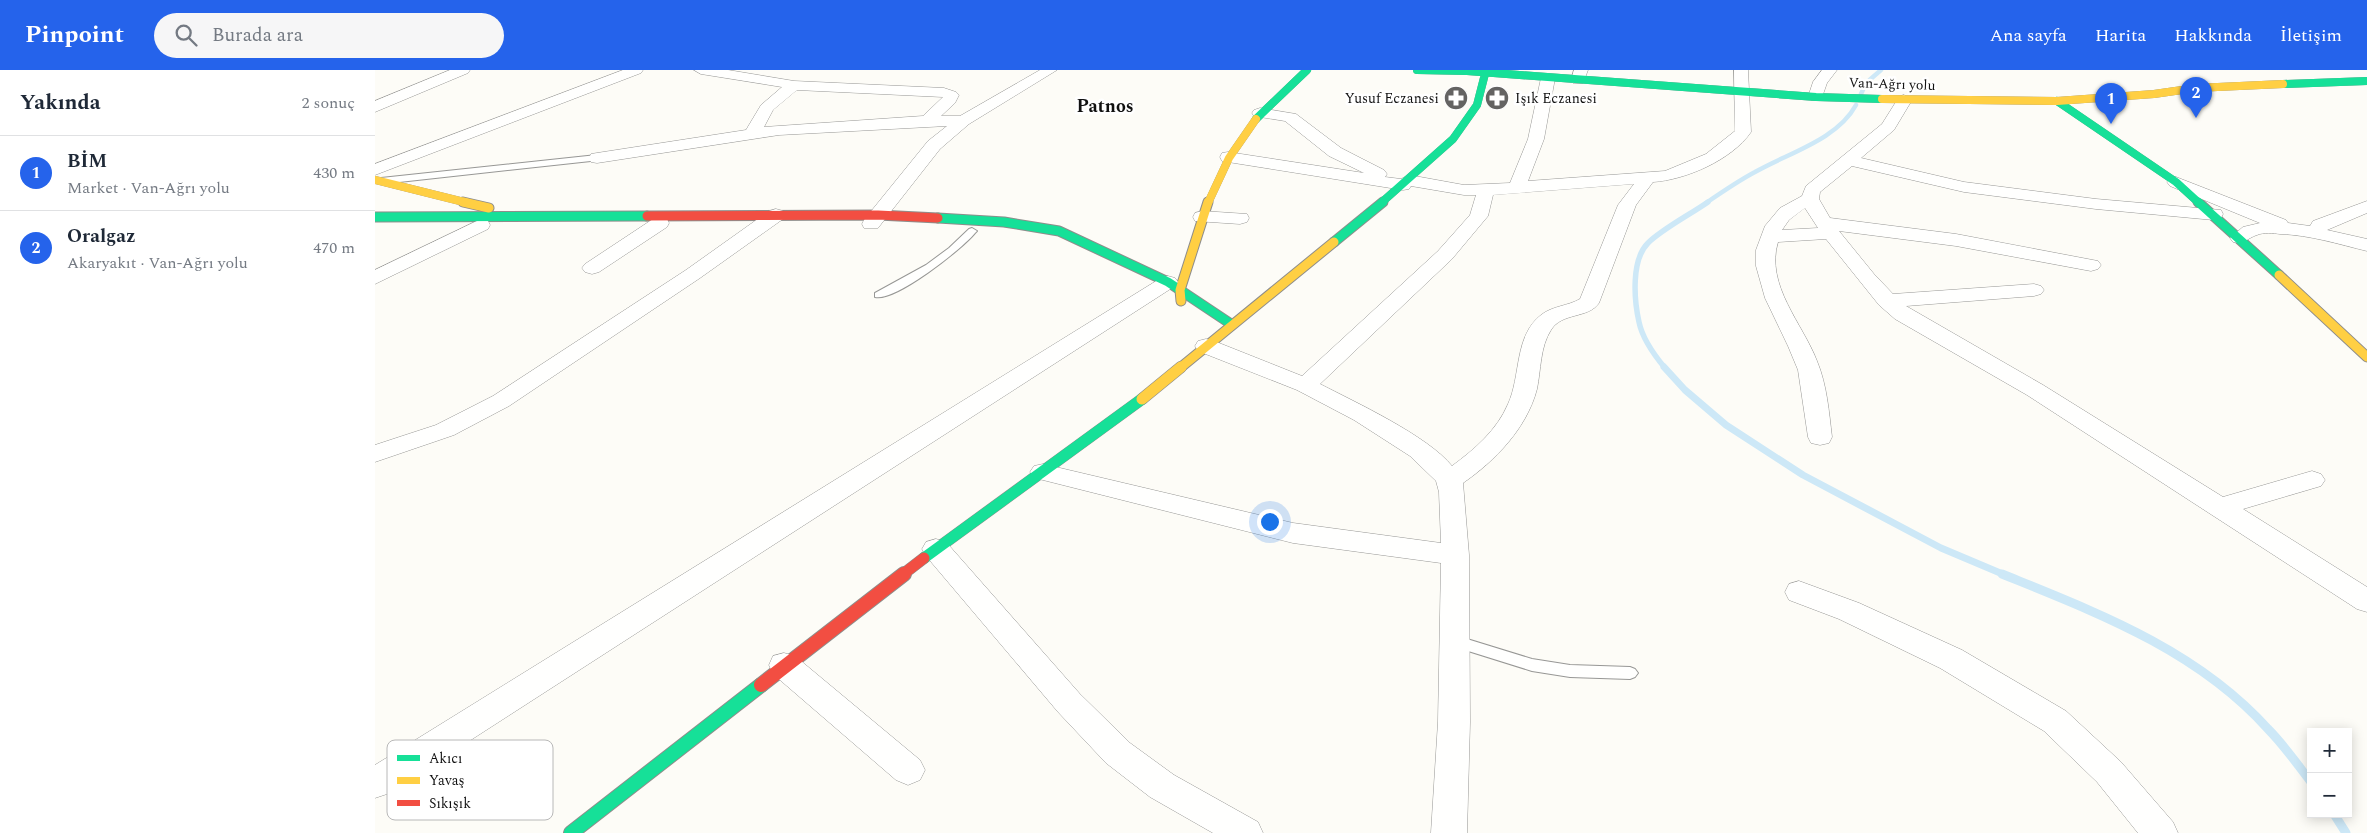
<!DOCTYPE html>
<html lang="tr">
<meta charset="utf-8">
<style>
:root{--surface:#fff;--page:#f6f6f7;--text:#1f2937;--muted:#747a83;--line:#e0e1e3;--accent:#2563eb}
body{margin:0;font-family:Spectral,serif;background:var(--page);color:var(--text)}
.controls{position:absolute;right:15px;bottom:15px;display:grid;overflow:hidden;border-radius:0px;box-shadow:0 2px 12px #0003}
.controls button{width:45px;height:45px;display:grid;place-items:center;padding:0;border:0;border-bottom:1px solid var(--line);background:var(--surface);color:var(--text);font:25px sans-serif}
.you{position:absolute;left:894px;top:451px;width:18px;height:18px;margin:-12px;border:4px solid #fff;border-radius:50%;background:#1a73e8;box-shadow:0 0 0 8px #1a73e833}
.badge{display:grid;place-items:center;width:32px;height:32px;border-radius:50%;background:var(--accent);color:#fff;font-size:16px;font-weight:700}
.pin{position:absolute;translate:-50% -41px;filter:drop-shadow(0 1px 2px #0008)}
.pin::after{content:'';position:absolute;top:26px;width:18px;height:15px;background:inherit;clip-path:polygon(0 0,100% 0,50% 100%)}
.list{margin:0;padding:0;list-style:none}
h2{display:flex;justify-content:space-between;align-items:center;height:65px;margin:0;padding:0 20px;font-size:21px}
h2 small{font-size:16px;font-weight:400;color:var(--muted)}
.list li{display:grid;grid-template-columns:32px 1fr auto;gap:15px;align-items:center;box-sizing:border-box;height:75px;padding:0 20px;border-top:1px solid var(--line)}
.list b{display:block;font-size:19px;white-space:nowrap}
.list p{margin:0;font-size:16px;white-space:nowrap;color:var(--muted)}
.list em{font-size:16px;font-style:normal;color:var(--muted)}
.icon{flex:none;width:28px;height:28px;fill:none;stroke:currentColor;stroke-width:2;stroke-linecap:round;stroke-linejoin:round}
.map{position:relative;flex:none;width:1992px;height:763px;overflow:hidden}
header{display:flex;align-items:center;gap:30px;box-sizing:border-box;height:70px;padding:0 25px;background:var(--accent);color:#fff}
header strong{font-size:24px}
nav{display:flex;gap:28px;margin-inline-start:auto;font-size:18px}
.search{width:350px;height:45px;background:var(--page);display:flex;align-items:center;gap:12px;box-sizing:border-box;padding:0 18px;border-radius:28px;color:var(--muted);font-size:19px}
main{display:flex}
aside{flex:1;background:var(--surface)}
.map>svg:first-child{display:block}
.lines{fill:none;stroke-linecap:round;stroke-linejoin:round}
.stream-far3{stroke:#cde8f7;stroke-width:4.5}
.stream-far2{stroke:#cde8f7;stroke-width:5.5}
.stream-far1{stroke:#cde8f7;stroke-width:7}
.stream{stroke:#cde8f7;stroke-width:9}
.lane-casing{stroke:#979795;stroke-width:2}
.street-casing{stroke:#979795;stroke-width:1}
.fast-far3-casing{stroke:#8e8d8b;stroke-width:8}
.fast-far2-casing{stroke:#8e8d8b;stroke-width:11}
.fast-far1-casing{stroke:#8e8d8b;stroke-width:12}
.fast-casing{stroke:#8e8d8b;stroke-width:16}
.slow-far2-casing{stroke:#8e8d8b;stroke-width:8}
.slow-far1-casing{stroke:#8e8d8b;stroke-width:11}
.slow-casing{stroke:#8e8d8b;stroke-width:12}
.jam-far2-casing{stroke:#8e8d8b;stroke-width:11}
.jam-far1-casing{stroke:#8e8d8b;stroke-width:12}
.jam-casing{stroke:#8e8d8b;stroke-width:16}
.lane{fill:#fffffe;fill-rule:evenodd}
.street{fill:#fffffe;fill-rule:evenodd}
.fast-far3{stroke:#16e098;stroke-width:8}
.fast-far2{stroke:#16e098;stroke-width:9}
.fast-far1{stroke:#16e098;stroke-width:11}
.fast{stroke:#16e098;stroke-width:14}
.slow-far2{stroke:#ffcf43;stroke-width:8}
.slow-far1{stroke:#ffcf43;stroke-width:9}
.slow{stroke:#ffcf43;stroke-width:11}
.jam-far2{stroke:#f24e42;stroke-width:9}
.jam-far1{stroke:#f24e42;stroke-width:11}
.jam{stroke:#f24e42;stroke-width:14}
.labels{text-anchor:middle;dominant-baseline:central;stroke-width:5;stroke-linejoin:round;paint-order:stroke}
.far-street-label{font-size:14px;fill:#111;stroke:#fff}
.far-poi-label{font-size:14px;fill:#111;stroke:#fff;text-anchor:end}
.far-district-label{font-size:18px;font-weight:bold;fill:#111;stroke:#fff}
.key{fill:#fff;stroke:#b8b8b8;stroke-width:1}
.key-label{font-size:14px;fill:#111}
</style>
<header>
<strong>Pinpoint</strong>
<div class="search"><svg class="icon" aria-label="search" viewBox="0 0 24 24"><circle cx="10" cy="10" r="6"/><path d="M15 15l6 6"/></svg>Burada ara</div>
<nav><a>Ana sayfa</a><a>Harita</a><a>Hakkında</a><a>İletişim</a></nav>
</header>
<main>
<aside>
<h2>Yakında<small>2 sonuç</small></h2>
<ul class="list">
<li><span class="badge">1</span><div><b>BİM</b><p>Market · Van-Ağrı yolu</p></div><em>430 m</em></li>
<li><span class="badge">2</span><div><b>Oralgaz</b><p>Akaryakıt · Van-Ağrı yolu</p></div><em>470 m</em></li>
</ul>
</aside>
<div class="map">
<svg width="1992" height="763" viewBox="0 0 1992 763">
<rect width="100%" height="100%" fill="#fdfcf7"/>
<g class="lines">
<!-- stream-far3 -->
<path class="stream-far3" d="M1486 24 1491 13 1506 0
M1331 133C1347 122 1363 111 1380 102 1413 83 1462 70 1481 35"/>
<!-- stream-far2 -->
<path class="stream-far2" d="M1290 298C1280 286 1267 267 1264 252 1259 230 1256 190 1273 173 1287 159 1316 144 1333 132"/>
<!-- stream-far1 -->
<path class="stream-far1" d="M1289 297 1310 320 1351 355 1428 405 1566 478 1630 505"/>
<!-- stream -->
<path class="stream" d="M1627 504C1723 543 1822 580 1893 659 1909 675 1922 694 1936 712
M1959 744 1971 763"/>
<!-- lane casing -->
<g class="lane-casing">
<path id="lane" d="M222 85 226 88 225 90 6 114 2 111 6 108Z
M597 158 602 161 600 163C587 179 520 232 500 227V223L551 195 574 178 594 159Z
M1079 565 1157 589 1195 595 1255 597 1260 599 1263 603 1260 607 1255 609 1195 607 1157 601 1074 575 1071 571 1074 567Z"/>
</g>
<!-- street casing -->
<g class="street-casing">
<path id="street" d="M75 0H95L93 3 0 42V31Z
M248 0H268L266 3 0 105V94Z
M319 0H353L419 11 569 18 581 22 584 25 580 33 566 46H585L665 0H682L594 54 565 79 503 158H489L487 154 489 150 553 71 572 56 404 65 222 93 216 92 214 88 216 84 222 83 371 60 386 35 407 17 326 4ZM422 20 568 27 548 46 389 57 398 40Z
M1199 0H1213L1208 13H1198L1196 10Z
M1359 0H1373L1376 62C1357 90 1310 110 1278 112L1261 135 1224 233C1213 249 1187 242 1176 260 1165 277 1166 300 1162 319 1152 358 1120 391 1088 413L1094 485 1095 652 1092 763H1056L1063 652 1066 493 918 473 668 410 659 408 655 402 659 396 668 394 918 453 1066 473 1064 422 1061 411 1035 386 979 350 922 320 823 281 820 276 823 271 831 269 839 271 927 306 1063 181 1095 145 1101 125H1089L1036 116 1034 119 1028 120 853 92 847 91 845 87 847 83 853 82 989 103 954 86 910 51 879 46 877 43 879 40 885 38 921 44 966 78 1009 100 1012 104 1010 107 1026 109 1034 105 1089 115 1135 113 1153 69 1166 8 1173 4 1180 8 1169 69 1153 111 1290 101 1331 84 1360 61ZM1259 114 1243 135 1205 229C1193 236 1177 236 1166 245 1139 266 1146 306 1133 334 1122 360 1100 379 1077 396 1053 366 980 332 945 314L1077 189 1113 146 1118 125Z
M1447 0H1462L1452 13 1446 30H1436L1433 27 1438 12Z
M1529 25 1537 30 1519 60 1486 88 1589 112 1721 129 1846 140 1848 144 1846 148 1839 150 1721 139 1589 122 1477 96 1445 122 1444 129 1455 148 1581 164 1723 191 1726 195 1723 199 1716 201 1581 176 1464 161 1499 204 1518 224 1659 214 1666 216 1669 220 1666 224 1659 226 1531 236 1668 315 1848 427 1937 401 1946 404 1950 410 1946 416 1868 439 1992 517V542L1982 539 1652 325 1520 249 1504 235 1451 169 1403 172C1390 215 1428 254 1442 291 1452 315 1454 342 1457 367L1454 373 1445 375 1436 373 1433 367 1423 300 1413 276 1390 228 1381 196V180L1390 156 1405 138 1427 126 1431 116 1507 54 1524 27ZM1430 138 1443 158 1407 160 1414 150Z
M1801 107 1911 150 1913 153 1935 156 1938 151 1992 131V143L1952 160 1992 169V181C1963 174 1935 165 1905 164 1898 163 1889 162 1882 165 1872 168 1870 175 1858 172L1855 168 1868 157 1885 153 1795 116 1792 112 1795 108Z
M401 139 408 141 410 145 408 149 325 208 134 336 79 365 0 392V375L61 355 118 326 311 200 394 141Z
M827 141 872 144 874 148 872 152 865 154 820 151 818 147 820 143Z
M285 147 292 149 294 153 292 157 224 202 217 204 210 202 207 198 210 194 278 149Z
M106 149 113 151 115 155 113 159 0 214V200Z
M793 206 800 208 803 212 800 216 12 724 0 728V695L786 208Z
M561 469 571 472 705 624 755 673 799 705 883 752 888 763H838L775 727 731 693 683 642 551 486 547 479 551 472Z
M1424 511 1484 533 1587 580 1691 641 1746 692 1798 752 1803 763H1763L1722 712 1669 661 1565 598 1464 549 1414 530 1410 522 1414 514Z
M409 583 420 586 545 690 550 700 545 710 533 715 521 710 398 604 394 595 398 586Z"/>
</g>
<!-- fast-far3 casing -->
<g class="fast-far3-casing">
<path id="fast-far3" d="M1042 0 1092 1 1441 27 1507 29
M1908 14 1992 11
M1682 31 1801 112 1824 133
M881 49 932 0
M1006 133 1078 69 1102 35 1111 0"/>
</g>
<!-- fast-far2 casing -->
<g class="fast-far2-casing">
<path id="fast-far2" d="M1823 132 1904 205
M0 147 272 146
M563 148 629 152 684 161 793 212 856 254
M959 172 1008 132"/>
</g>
<!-- fast-far1 casing -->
<g class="fast-far1-casing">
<path id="fast-far1" d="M549 488 767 329"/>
</g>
<!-- fast casing -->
<g class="fast-casing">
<path id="fast" d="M196 763 386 615"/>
</g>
<!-- slow-far2 casing -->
<g class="slow-far2-casing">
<path id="slow-far2" d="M1507 29 1682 31 1779 24 1821 18 1908 14
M0 110 93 133
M833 133 854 88 881 49"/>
</g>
<!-- slow-far1 casing -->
<g class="slow-far1-casing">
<path id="slow-far1" d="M88 132 114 138
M1904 205 1992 287
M806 231 805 220 833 132
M805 298 959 172"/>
</g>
<!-- slow casing -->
<g class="slow-casing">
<path id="slow" d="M767 329 806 297"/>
</g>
<!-- jam-far2 casing -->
<g class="jam-far2-casing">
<path id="jam-far2" d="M272 146 503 145 563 148"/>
</g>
<!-- jam-far1 casing -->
<g class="jam-far1-casing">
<path id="jam-far1" d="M527 505 549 488"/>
</g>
<!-- jam casing -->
<g class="jam-casing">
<path id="jam" d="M386 615 529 504"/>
</g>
<!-- lane -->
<use href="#lane" class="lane"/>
<!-- street -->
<use href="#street" class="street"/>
<!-- fast-far3 -->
<use href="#fast-far3" class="fast-far3"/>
<!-- fast-far2 -->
<use href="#fast-far2" class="fast-far2"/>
<!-- fast-far1 -->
<use href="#fast-far1" class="fast-far1"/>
<!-- fast -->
<use href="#fast" class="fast"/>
<!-- slow-far2 -->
<use href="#slow-far2" class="slow-far2"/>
<!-- slow-far1 -->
<use href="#slow-far1" class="slow-far1"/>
<!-- slow -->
<use href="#slow" class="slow"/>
<!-- jam-far2 -->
<use href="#jam-far2" class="jam-far2"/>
<!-- jam-far1 -->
<use href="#jam-far1" class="jam-far1"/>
<!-- jam -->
<use href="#jam" class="jam"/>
</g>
<!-- icons -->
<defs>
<g id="pharmacy-disc" transform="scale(1.25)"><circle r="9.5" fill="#646362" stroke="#fff"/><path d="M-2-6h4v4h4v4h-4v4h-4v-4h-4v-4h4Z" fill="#fff"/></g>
</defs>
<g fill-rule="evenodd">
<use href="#pharmacy-disc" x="1081" y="28"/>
<use href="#pharmacy-disc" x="1122" y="28"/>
</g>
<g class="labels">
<!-- far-street labels -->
<g class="far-street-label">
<text transform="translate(1517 14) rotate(2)">Van-Ağrı yolu</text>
</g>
<!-- far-poi labels -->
<g class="far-poi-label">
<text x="1064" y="28">Yusuf Eczanesi</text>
<text x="1140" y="28" text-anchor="start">Işık Eczanesi</text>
</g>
<!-- far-district labels -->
<g class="far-district-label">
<text x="730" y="36">Patnos</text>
</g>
</g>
<!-- legend -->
<rect x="12" y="670" width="166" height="80" rx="8" class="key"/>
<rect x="22" y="685" width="23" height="6" fill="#16e098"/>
<rect x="22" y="707" width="23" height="7" fill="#ffcf43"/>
<rect x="22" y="730" width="23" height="6" fill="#f24e42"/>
<g class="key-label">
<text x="54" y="693">Akıcı</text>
<text x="54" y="715">Yavaş</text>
<text x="54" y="738">Sıkışık</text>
</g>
</svg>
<div class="controls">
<button>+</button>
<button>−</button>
</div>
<div class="you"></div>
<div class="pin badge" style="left:1736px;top:54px">1</div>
<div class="pin badge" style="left:1821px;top:48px">2</div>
</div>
</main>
